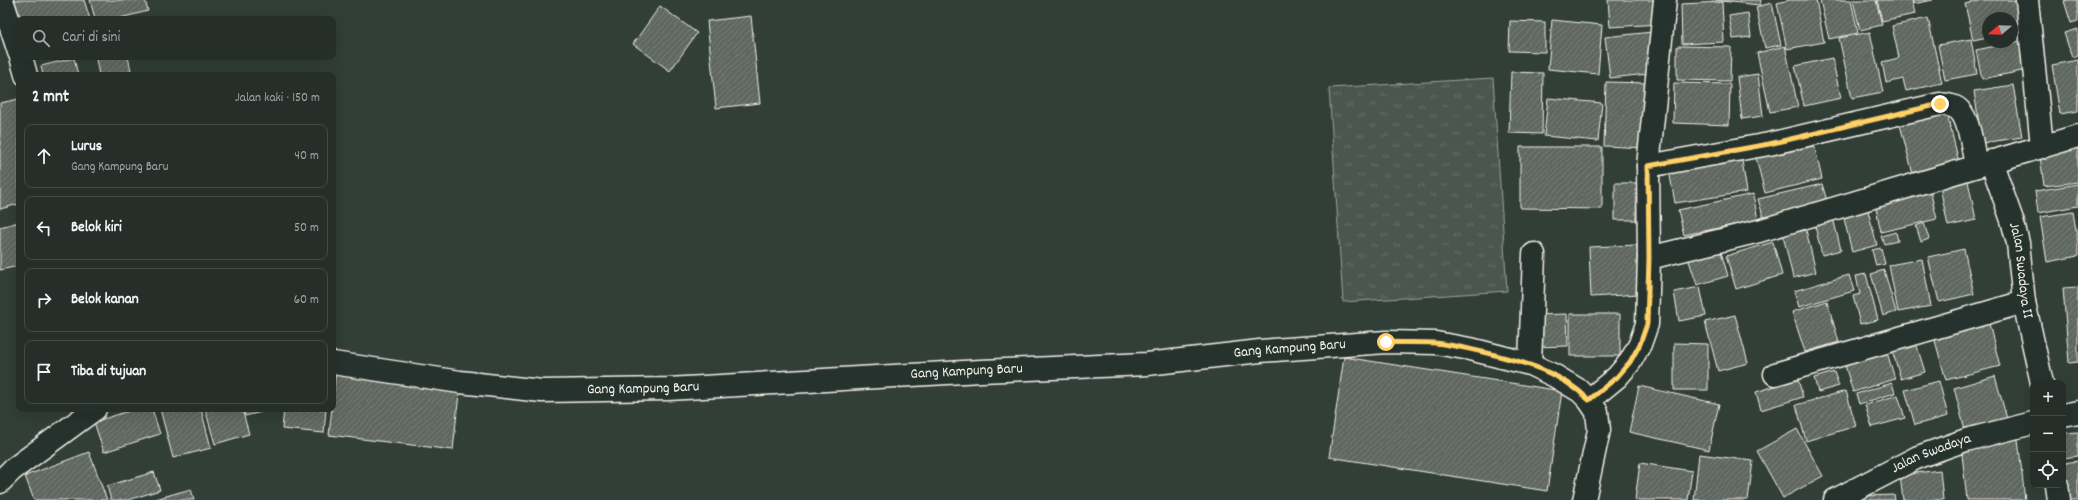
<!DOCTYPE html>
<html lang="id">
<meta charset="utf-8">
<style>
:root{--surface:#262e2a;--page:#323a36;--text:#f1f3f6;--muted:#a4a8a8;--line:#424a47}
body{margin:0;font-family:Dekko,sans-serif;background:var(--page);color:var(--text)}
.controls{position:absolute;right:12px;bottom:12px;display:grid;overflow:hidden;border-radius:8px;box-shadow:0 4px 16px #0002}
.controls button{width:36px;height:36px;display:grid;place-items:center;padding:0;border:0;border-bottom:1px solid var(--line);background:var(--surface);color:var(--text);font:20px sans-serif}
.compass{position:absolute;left:1982px;top:12px;width:36px;height:36px;border-radius:50%;background:var(--surface);box-shadow:0 4px 16px #0002;rotate:251deg}
.stop{position:absolute;width:12px;height:12px;margin:-9px;border:3px solid #ffd166;border-radius:50%;background:#fff}
.stop.end{background:#ffd166;border-color:#fff;box-shadow:0 1px 4px #0008}
.list{margin:0;padding:0;list-style:none}
h2{display:flex;justify-content:space-between;align-items:center;height:52px;margin:0;padding:0 16px;font-size:17px}
h2 small{font-size:13px;font-weight:400;color:var(--muted)}
.list li{display:grid;grid-template-columns:26px 1fr auto;gap:12px;align-items:center;box-sizing:border-box;height:64px;margin:0 8px 8px;padding:0 8px;border:1px solid var(--line);border-radius:8px}
.list b{display:block;font-size:15px;white-space:nowrap}
.list p{margin:0;font-size:13px;white-space:nowrap;color:var(--muted)}
.list em{font-size:13px;font-style:normal;color:var(--muted)}
.icon{flex:none;width:22px;height:22px;fill:none;stroke:currentColor;stroke-width:2;stroke-linecap:round;stroke-linejoin:round}
.map{position:relative;flex:none;width:2078px;height:500px;overflow:hidden}
.search{position:absolute;background:var(--surface);box-shadow:0 4px 16px #0002;left:16px;top:16px;width:320px;height:44px;display:flex;align-items:center;gap:10px;box-sizing:border-box;padding:0 14px;border-radius:8px;color:var(--muted);font-size:15px}
.panel{position:absolute;background:var(--surface);box-shadow:0 4px 16px #0002;left:16px;top:72px;width:320px;height:340px;border-radius:8px}
.map>svg:first-child{display:block}
.grass{fill:url(#grass-tufts);stroke:#a0a49c}
.building{fill:url(#building-hatch);stroke:#f4f1e8}
.lines{fill:none;stroke-linecap:round;stroke-linejoin:round}
.minor-casing{stroke:#f4f1e8;stroke-width:25}
.minor{stroke:#26332d;stroke-width:22}
.route{stroke:#ffd166;stroke-width:5}
.labels{text-anchor:middle;dominant-baseline:central;stroke-width:3.5;stroke-linejoin:round;paint-order:stroke}
.street-label{font-size:15px;fill:#f4f1e8;stroke:#26332d}
</style>
<div class="map">
<svg width="2078" height="500" viewBox="0 0 2078 500">
<defs>
<pattern id="grass-tufts" width="24" height="20" patternUnits="userSpaceOnUse"><rect width="24" height="20" fill="#4c564f"/><path d="M3 7l-1-3M5 7V3M7 7l1-3M15 17l-1-3M17 17v-4M19 17l1-3" fill="none" stroke="#666f68"/></pattern>
<pattern id="building-hatch" width="6" height="6" patternUnits="userSpaceOnUse"><rect width="6" height="6" fill="#5f6861"/><path d="M-1 1l2-2M0 6l6-6M5 7l2-2" fill="none" stroke="#777e78"/></pattern>
</defs>
<rect width="100%" height="100%" fill="#323e38"/>
<filter id="ink" filterUnits="userSpaceOnUse"><feTurbulence type="fractalNoise" baseFrequency=".025" numOctaves="2"/><feDisplacementMap in="SourceGraphic" scale="8" xChannelSelector="R" yChannelSelector="G"/><feConvolveMatrix kernelMatrix="1 2 1 2 8 2 1 2 1" color-interpolation-filters="sRGB"/></filter>
<g filter="url(#ink)">
<!-- grass -->
<path class="grass" d="M1493 78 1507 291 1343 302 1329 88Z"/>
<!-- building -->
<path class="building" d="M12 0H84L90 19H19Z
M90 0H145L148 11 116 19H95Z
M1608 0H1659L1660 24 1610 27Z
M1711 0H1761L1760 5Z
M1790 0H1816L1824 42 1787 49 1777 3Z
M1820 0H1851L1858 33 1829 39Z
M1853 0H1876L1882 25 1860 30Z
M1877 0H1912L1915 14 1882 21Z
M1913 0H1933L1913 4Z
M1983 0H2019L2025 30 2012 33V18H1988V37L1973 40 1965 4Z
M2068 0H2078V21L2071 23 2064 1Z
M1722 2 1724 42 1682 44 1681 4Z
M1772 3 1781 45 1765 48 1756 7Z
M660 6 697 33 670 71 633 44Z
M1748 13 1751 37 1733 39 1729 16Z
M751 16 760 103 716 108 707 21Z
M1928 18 1942 83 1906 91 1903 79 1886 83 1882 62 1899 58 1892 26Z
M1552 20 1602 25 1598 74 1548 69Z
M1510 21 1545 22V52L1509 51Z
M2078 29V55L2072 57 2064 33Z
M1652 32 1657 73 1610 78 1605 37Z
M1870 32 1883 92 1852 98 1839 38Z
M1971 39 1977 74 1945 80 1938 45Z
M2021 41 2027 70 1982 79 1976 50Z
M1677 46 1731 47 1730 81 1677 80Z
M1785 46 1798 107 1770 112 1757 53Z
M106 57H128L132 75H99L96 59Z
M74 58 78 75H43L41 66Z
M1832 58 1841 98 1804 106 1795 66Z
M2078 60V111L2060 114 2052 65Z
M1511 72 1543 73 1542 134 1509 133Z
M1758 74 1763 116 1742 119 1737 77Z
M1606 82 1647 83 1645 148 1604 146Z
M1674 83 1730 84 1729 125 1673 123Z
M2013 85 2022 137 1982 143 1974 91Z
M1548 98 1602 103 1598 141 1544 136Z
M19 99V204L0 209V103Z
M1946 110 1960 166 1914 178 1899 121Z
M2078 143V182L2044 186 2039 148Z
M1814 144 1822 179 1765 193 1756 158Z
M1520 147H1602V209L1520 208Z
M1741 154 1747 192 1675 203 1668 165Z
M1967 176 1976 220 1948 226 1939 182Z
M1615 183H1637L1636 220H1615Z
M1822 184 1828 204 1764 219 1758 199Z
M2078 184V206L2038 213 2035 191Z
M1929 186 1937 219 1881 232 1874 199Z
M1753 194 1758 220 1684 235 1678 210Z
M1866 203 1877 245 1852 252 1842 210Z
M2073 212 2078 242V256L2047 262 2040 217Z
M1832 214 1841 250 1822 255 1813 218Z
M19 222V266L0 270V227Z
M1924 223 1929 239 1921 242 1916 226Z
M1806 230 1816 272 1793 278 1783 235Z
M1896 232 1898 241 1884 244 1881 236Z
M1773 242 1782 275 1736 289 1726 256Z
M1637 245 1640 294 1591 297 1589 247Z
M1719 245 1728 276 1697 285 1687 255Z
M1881 248 1885 264 1876 266 1872 250Z
M1964 249 1974 294 1939 302 1928 257Z
M1922 259 1931 306 1898 312 1889 265Z
M1884 270 1896 312 1883 316 1871 274Z
M1866 274 1878 320 1860 324 1853 296 1860 294 1856 276Z
M1849 275 1854 291 1799 307 1794 291Z
M1700 287 1706 316 1679 321 1674 292Z
M2078 287V362L2069 363 2063 288Z
M1827 301 1839 342 1805 352 1792 312Z
M1567 314 1568 346 1535 347 1534 315Z
M1570 314H1620V356H1570Z
M1735 315 1748 363 1718 371 1705 322Z
M1987 316 2000 366 1946 380 1932 330Z
M1674 343 1708 344V390H1674Z
M1916 343 1925 372 1901 379 1892 350Z
M1886 349 1895 379 1853 392 1844 362Z
M1344 357 1562 391 1547 491 1329 457Z
M336 370 460 384 453 450 329 435Z
M1834 372 1839 386 1818 392 1814 378Z
M1995 376 2007 419 1965 430 1954 388Z
M1798 379 1803 397 1761 410 1756 392Z
M1939 381 1948 416 1915 425 1905 390Z
M1892 383 1895 393 1859 404 1856 394Z
M1639 386 1719 404 1709 450 1629 432Z
M1846 391 1856 426 1806 441 1796 405Z
M1898 395 1905 418 1872 427 1865 405Z
M135 409H152L160 434 104 452 94 422Z
M160 409H201L211 448 173 458Z
M205 409H242L249 434 215 444Z
M243 409H274L245 416Z
M284 409H326L324 433 282 429Z
M1797 429 1823 476 1783 498 1757 451Z
M2078 432V456L2063 458V433Z
M2018 439 2025 500H1967L1961 445Z
M89 452 107 500H34L25 476Z
M1699 454 1753 461 1748 500H1694Z
M2078 461V500H2064L2063 463Z
M1640 463 1692 471 1688 500H1635Z
M1940 470 1943 500H1903L1900 475Z
M154 472 160 490 128 500H111L107 486Z
M191 489 194 500H152Z
M1894 495 1895 500H1865L1864 496Z"/>
<g class="lines">
<!-- minor casing -->
<g class="minor-casing">
<g id="minor">
<path d="M2 0 19 52"/>
<path d="M2027 0 2042 146"/>
<path d="M21 57 26 75"/>
<path id="s1" d="M1991 161 2012 220 2018 243 2024 302 2042 383"/>
<path d="M1648 166 1769 144 1940 104C1947 105 1955 105 1960 111 1970 121 1973 152 1976 166"/>
<path d="M1649 258 1759 231 2078 136"/>
<path id="s2" d="M333 363 460 382 542 391 668 389 981 371 1147 364 1260 351 1386 342 1436 343 1470 349 1530 364 1555 376 1580 391 1589 400 1597 412 1599 430 1584 500"/>
<path d="M1530 364 1534 254"/>
<path d="M1775 374 2024 302"/>
<path d="M1589 400 1617 377 1630 362 1640 344 1647 324 1649 258 1648 166 1665 0"/>
<path d="M2063 415 2078 412"/>
<path d="M0 482 12 470 95 409"/>
<path d="M2057 485 2059 500"/>
<path id="s3" d="M1835 500 1918 457 1966 440 2033 423"/>
</g>
</g>
<!-- minor -->
<use href="#minor" class="minor"/>
</g>
</g>
<g class="lines" filter="url(#ink)">
<!-- route -->
<path class="route" d="M1386 342C1403 343 1419 342 1435 343 1453 345 1470 349 1487 353 1524 362 1561 372 1589 400L1617 377 1630 362 1640 344 1647 324 1649 258 1648 166 1769 144 1940 104"/>
</g>
<g class="labels">
<!-- street labels -->
<g class="street-label">
<text stroke="none"><textPath href="#s1" startOffset="114">Jalan Swadaya II</textPath></text>
<text stroke="none"><textPath href="#s2" startOffset="960">Gang Kampung Baru</textPath></text>
<text stroke="none"><textPath href="#s2" startOffset="636">Gang Kampung Baru</textPath></text>
<text stroke="none"><textPath href="#s2" startOffset="312">Gang Kampung Baru</textPath></text>
<text stroke="none"><textPath href="#s3" startOffset="107">Jalan Swadaya</textPath></text>
</g>
</g>
</svg>
<div class="controls">
<button>+</button>
<button>−</button>
<button><svg class="icon" aria-label="locate" viewBox="0 0 24 24"><circle cx="12" cy="12" r="6"/><path d="M12 2v4M12 18v4M2 12h4M18 12h4"/></svg></button>
</div>
<svg class="compass" viewBox="-18 -18 36 36"><path d="M0-13l5 13h-10z" fill="#e53935"/><path d="M0 13l5-13h-10z" fill="#a4a8a8"/></svg>
<div class="stop" style="left:1386px;top:342px"></div>
<div class="stop end" style="left:1940px;top:104px"></div>
<div class="search"><svg class="icon" aria-label="search" viewBox="0 0 24 24"><circle cx="10" cy="10" r="6"/><path d="M15 15l6 6"/></svg>Cari di sini</div>
<section class="panel">
<h2>2 mnt<small>Jalan kaki · 150 m</small></h2>
<ul class="list">
<li><svg class="icon" aria-label="ahead" viewBox="0 0 24 24"><path d="M12 20V5M6 11l6-6 6 6"/></svg><div><b>Lurus</b><p>Gang Kampung Baru</p></div><em>40 m</em></li>
<li><svg class="icon" aria-label="left" viewBox="0 0 24 24"><path d="M17 20v-9H6M10 6l-5 5 5 5"/></svg><div><b>Belok kiri</b></div><em>50 m</em></li>
<li><svg class="icon" aria-label="right" viewBox="0 0 24 24"><path d="M7 20v-9h11M14 6l5 5-5 5"/></svg><div><b>Belok kanan</b></div><em>60 m</em></li>
<li><svg class="icon" aria-label="arrive" viewBox="0 0 24 24"><path d="M6 21V4h12l-3 4 3 4H6"/></svg><div><b>Tiba di tujuan</b></div></li>
</ul>
</section>
</div>
